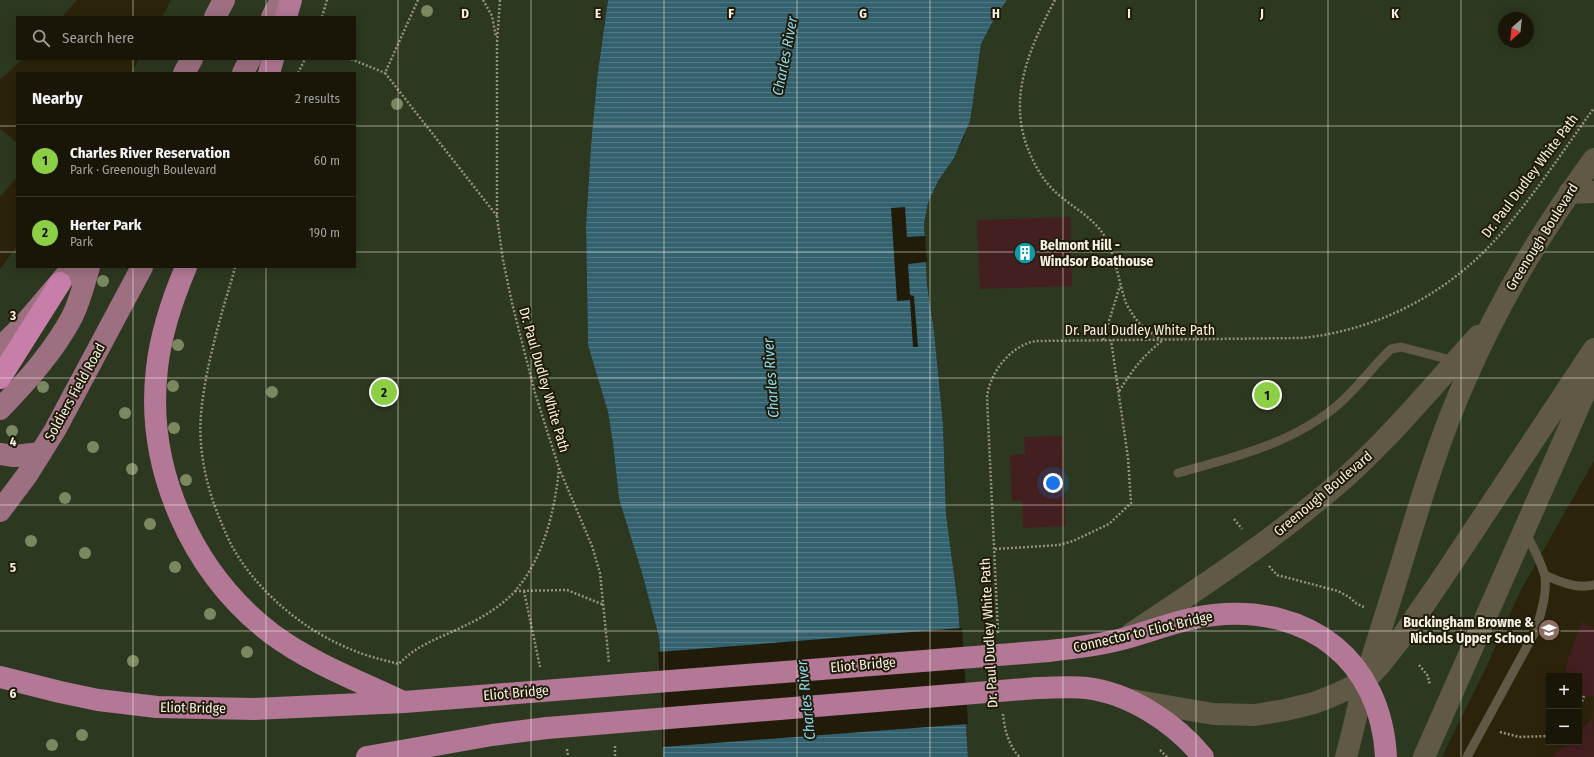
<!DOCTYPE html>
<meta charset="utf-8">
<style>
:root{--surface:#191507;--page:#262215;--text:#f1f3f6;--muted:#9f9f9b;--line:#373428;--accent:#8cce45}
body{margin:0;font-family:"Fira Sans Condensed",sans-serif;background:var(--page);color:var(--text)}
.controls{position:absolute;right:12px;bottom:12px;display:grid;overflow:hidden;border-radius:0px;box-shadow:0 2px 10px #0003}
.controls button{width:36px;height:36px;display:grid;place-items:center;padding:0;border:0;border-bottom:1px solid var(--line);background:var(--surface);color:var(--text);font:20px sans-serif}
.compass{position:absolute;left:1498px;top:12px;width:36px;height:36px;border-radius:50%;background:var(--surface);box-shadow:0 2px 10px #0003;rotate:207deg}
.you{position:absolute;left:1053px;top:483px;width:14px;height:14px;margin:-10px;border:3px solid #fff;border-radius:50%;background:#1a73e8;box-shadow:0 0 0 6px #1a73e833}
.badge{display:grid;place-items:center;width:26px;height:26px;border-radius:50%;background:var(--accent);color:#111;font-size:13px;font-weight:700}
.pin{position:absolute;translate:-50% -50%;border:2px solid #fff;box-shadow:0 1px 4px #0006}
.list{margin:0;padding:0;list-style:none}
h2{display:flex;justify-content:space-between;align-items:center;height:52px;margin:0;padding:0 16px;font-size:17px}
h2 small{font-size:13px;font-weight:400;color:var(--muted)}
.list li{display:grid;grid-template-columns:26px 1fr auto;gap:12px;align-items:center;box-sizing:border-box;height:72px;padding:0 16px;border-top:1px solid var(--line)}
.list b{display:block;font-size:15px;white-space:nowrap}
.list p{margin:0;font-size:13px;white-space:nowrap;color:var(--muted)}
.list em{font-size:13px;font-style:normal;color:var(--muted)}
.icon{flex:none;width:22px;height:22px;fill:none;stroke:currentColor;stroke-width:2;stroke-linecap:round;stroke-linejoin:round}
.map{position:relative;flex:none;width:1594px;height:757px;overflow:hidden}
.search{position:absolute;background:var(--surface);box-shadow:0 2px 10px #0003;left:16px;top:16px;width:340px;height:44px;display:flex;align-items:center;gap:10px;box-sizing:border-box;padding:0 14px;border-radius:0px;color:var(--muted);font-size:15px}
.panel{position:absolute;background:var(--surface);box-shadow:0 2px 10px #0003;left:16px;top:72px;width:340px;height:196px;border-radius:0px}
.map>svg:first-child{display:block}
.built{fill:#2c240a;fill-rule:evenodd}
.park{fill:#2d3820;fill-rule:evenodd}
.water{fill:url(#water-rules)}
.pier{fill:#211c09}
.building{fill:#43201f}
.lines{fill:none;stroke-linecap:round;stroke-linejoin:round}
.path{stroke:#949080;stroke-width:2.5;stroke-dasharray:2 2;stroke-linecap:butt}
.service{stroke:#5f5945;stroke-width:9}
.secondary{stroke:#5f5945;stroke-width:22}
.primary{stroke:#9d7081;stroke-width:22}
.trunk{stroke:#b27895;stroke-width:22}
.motorway{stroke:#c77fa9;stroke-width:22}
.tree{fill:#7b885f}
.grid{fill:none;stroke:#f5f1e5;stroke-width:1;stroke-opacity:0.55}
.labels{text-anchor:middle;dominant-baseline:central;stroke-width:4;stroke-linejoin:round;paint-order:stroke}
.street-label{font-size:14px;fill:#f5f1e5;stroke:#211c09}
.poi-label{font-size:14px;font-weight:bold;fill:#f5f1e5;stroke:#211c09;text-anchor:start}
.water-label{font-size:15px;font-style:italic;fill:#8ad9f0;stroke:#211c09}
.grid-label{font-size:13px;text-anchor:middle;font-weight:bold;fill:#f5f1e5;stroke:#211c09;stroke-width:4;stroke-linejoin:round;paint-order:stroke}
</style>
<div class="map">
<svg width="1594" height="757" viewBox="0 0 1594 757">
<defs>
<pattern id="water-rules" width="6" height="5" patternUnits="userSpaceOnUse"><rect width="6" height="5" fill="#34616e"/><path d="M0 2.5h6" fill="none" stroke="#527883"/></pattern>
</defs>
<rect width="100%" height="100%" fill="#211c09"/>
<!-- built -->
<path class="built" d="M0 0H171L162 17H17V59H139L131 73H17V246L0 269Z
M1594 461V757H1442L1485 670 1521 590ZM1549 676H1579V742H1549Z"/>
<!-- park -->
<path class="park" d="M0 0H77L62 17H17V59H22L10 71 0 79Z
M171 0H608L597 79 591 145 586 225 588 344 608 412 613 444 619 499 642 573 659 637 664 703 663 757H0V269L17 246V267H355V73H131L139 59H355V17H162Z
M1007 0H1594V461L1521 590 1485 670 1442 757H968L958 605 946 514 943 424 934 331 927 285 924 224 928 203 938 181 954 158 964 137 974 94 981 44 994 19ZM1504 18H1528V42H1504Z
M0 129 17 143V177L0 197Z"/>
<!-- water -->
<path class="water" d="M608 0H1007L994 19 981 44 970 121 954 158 938 181 928 203 924 224 927 285 934 331 943 424 946 514 958 605 968 757H663L664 703 659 637 642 573 619 499 613 444 608 412 588 345 586 225 591 145 597 79Z"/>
<!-- pier -->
<path class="pier" d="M905 207 907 237 925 236 927 262 908 264 910 295 914 296 918 347H913L910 300 897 301 891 208Z
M962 628 968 724 662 747V703L658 652Z"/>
<!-- building -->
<path class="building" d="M1070 217 1072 286 980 289 977 220Z
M1062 436 1066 526 1023 528 1022 501H1012L1010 455 1025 454 1024 437Z
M1582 622 1594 629V696H1579V676H1565L1568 659Z
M1593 708 1594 757H1552L1568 742H1579V731L1591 720Z"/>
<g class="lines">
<!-- path -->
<path class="path" d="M418 0 385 73 497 216
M483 0 492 16 496 37
M500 0 497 42V217L503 260 512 303 535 393 559 468 592 546 600 573 609 663
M1055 0C1028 50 1005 103 1032 158 1036 167 1041 176 1048 184 1064 204 1092 214 1105 237 1115 254 1119 283 1126 303 1135 321 1145 331 1163 340 1141 358 1133 369 1118 393
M322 17 327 0
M351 59 385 73
M298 73 305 59
M235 267C231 284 225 300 221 316 212 348 204 381 201 414 198 448 206 486 219 517 224 529 229 542 236 553 262 596 308 633 355 651 369 657 384 660 399 664 417 644 441 638 464 626 482 618 503 605 516 590 544 557 555 510 559 468
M1103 340 1120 286
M1234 519 1242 529
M995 549 1059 545 1073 541 1109 524 1131 503 1128 458 1111 340
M1269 566 1277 575 1338 591 1349 597 1357 604 1364 607
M515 591 567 590 604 605
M524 591 540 667
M998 633 987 397C990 372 1011 345 1036 341L1301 338C1375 331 1446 295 1496 239 1532 199 1562 152 1594 108
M1419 665 1428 676 1429 682 1431 684
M1579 709 1584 696
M1003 714C1004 727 1009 748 1020 757
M1500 732 1519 737 1549 736
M615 746V757
M567 749 568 757
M1160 750 1167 757"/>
<!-- service -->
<path class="service" d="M1178 473C1235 457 1295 443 1340 403 1358 387 1373 366 1391 349L1401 347 1455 361
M1545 575C1560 582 1577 589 1594 585
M1467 757 1536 630C1541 612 1547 595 1545 577 1543 565 1531 544 1526 533"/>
<!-- secondary -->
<path class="secondary" d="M1569 193 1594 192
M1132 633C1206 584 1280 535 1347 476 1394 433 1435 384 1478 336
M1132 700 1213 714 1255 715 1285 710 1314 703 1332 696 1365 681 1380 665 1399 641 1443 577 1594 349
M1346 757C1353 732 1358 706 1365 681 1377 641 1390 601 1402 562 1421 499 1440 436 1467 376 1501 298 1544 227 1594 159
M1424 757 1594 372"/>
<!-- primary -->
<path class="primary" d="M215 17 224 0
M272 17 281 0
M184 73 192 59
M243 73 250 59
M0 348 27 321 73 267
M0 409C27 381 54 351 72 317 80 301 84 284 89 267
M0 454 14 456 41 453
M0 511 27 475 55 430 142 267"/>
<!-- trunk -->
<path class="trunk" d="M286 17 291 0
M269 73 273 59
M186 267C172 300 161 332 157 368 145 469 192 573 272 634 311 663 359 681 403 702
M0 677 60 692 98 700 157 707 254 709 404 702 1049 651C1075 648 1101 645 1126 638 1155 630 1184 618 1214 615 1309 605 1381 660 1386 757
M367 757 492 735 547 728 1037 688C1053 688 1070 686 1086 688 1130 693 1175 723 1203 757"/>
<!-- motorway -->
<path class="motorway" d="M0 378 60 283"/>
</g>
<!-- trees -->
<g class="tree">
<circle cx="427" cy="11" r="6"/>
<circle cx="397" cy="104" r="6"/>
<circle cx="103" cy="281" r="6"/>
<circle cx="178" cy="345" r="6"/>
<circle cx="173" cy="386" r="6"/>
<circle cx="43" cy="387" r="6"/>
<circle cx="272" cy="392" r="6"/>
<circle cx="125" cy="413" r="6"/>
<circle cx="174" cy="428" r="6"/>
<circle cx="12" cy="431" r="6"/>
<circle cx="93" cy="447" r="6"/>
<circle cx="132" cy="469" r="6"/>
<circle cx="186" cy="480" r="6"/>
<circle cx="65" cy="498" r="6"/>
<circle cx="150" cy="524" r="6"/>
<circle cx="31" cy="541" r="6"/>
<circle cx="85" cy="553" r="6"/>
<circle cx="175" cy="567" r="6"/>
<circle cx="210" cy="614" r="6"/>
<circle cx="247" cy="652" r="6"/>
<circle cx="133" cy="661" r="6"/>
<circle cx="82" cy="735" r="6"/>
<circle cx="52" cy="745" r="6"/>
</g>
<!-- grid -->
<path class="grid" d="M133 0V17M266 0V17M398 0V757M531 0V757M664 0V757M797 0V757M930 0V757M1063 0V757M1196 0V757M1328 0V757M1461 0V757M133 59V73M266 59V73M0 126H17M355 126H1594M0 252H17M355 252H1594M133 267V757M266 267V757M0 378H1594M0 505H1594M0 631H1594"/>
<!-- icons -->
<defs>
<g id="building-disc" transform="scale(1.15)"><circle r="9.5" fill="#0f9aa8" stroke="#211c09"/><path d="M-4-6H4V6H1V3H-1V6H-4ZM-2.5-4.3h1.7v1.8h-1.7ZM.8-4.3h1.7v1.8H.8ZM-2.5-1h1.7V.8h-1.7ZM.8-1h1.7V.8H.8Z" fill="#fff"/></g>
<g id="school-disc" transform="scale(1.15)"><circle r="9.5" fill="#8d6e63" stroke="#211c09"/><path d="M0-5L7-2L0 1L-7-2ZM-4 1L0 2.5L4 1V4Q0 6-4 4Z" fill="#fff"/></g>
</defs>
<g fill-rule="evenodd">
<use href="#building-disc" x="1025" y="253"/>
<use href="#school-disc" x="1549" y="630"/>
</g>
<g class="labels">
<!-- street labels -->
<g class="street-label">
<text transform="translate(1530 176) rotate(-53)">Dr. Paul Dudley White Path</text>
<text transform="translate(1542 237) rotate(-58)">Greenough Boulevard</text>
<text x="1140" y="330">Dr. Paul Dudley White Path</text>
<text transform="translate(544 380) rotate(74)">Dr. Paul Dudley White Path</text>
<text transform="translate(75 392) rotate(-61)">Soldiers Field Road</text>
<text transform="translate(1323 494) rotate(-40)">Greenough Boulevard</text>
<text transform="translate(1143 632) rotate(-13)">Connector to Eliot Bridge</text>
<text transform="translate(989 633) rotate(-93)">Dr. Paul Dudley White Path</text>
<text transform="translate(863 665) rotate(-5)">Eliot Bridge</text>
<text transform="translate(516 693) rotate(-5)">Eliot Bridge</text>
<text transform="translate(193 708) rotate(1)">Eliot Bridge</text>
</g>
<!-- poi labels -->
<g class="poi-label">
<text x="1040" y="245">Belmont Hill -<tspan x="1040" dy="16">Windsor Boathouse</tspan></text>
<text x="1534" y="622" text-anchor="end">Buckingham Browne &amp;<tspan x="1534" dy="16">Nichols Upper School</tspan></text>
</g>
<!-- water labels -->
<g class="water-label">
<text transform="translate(785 56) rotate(-79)">Charles River</text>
<text transform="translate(771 378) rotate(-94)">Charles River</text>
<text transform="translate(806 700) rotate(-96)">Charles River</text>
</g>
</g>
<g class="grid-label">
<text x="465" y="18">D</text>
<text x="598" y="18">E</text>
<text x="731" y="18">F</text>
<text x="863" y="18">G</text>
<text x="996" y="18">H</text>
<text x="1129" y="18">I</text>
<text x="1262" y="18">J</text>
<text x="1395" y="18">K</text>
<text x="13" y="320">3</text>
<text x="13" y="446">4</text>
<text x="13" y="572">5</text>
<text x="13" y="698">6</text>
</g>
</svg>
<div class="controls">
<button>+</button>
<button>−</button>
</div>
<svg class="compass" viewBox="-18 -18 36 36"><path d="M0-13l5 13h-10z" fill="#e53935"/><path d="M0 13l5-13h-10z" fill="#9f9f9b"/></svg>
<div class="you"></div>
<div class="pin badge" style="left:1267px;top:395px">1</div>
<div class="pin badge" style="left:384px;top:392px">2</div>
<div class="search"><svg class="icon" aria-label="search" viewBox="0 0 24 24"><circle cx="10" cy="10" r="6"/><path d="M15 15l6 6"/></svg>Search here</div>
<section class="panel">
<h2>Nearby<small>2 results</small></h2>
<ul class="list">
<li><span class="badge">1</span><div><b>Charles River Reservation</b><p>Park · Greenough Boulevard</p></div><em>60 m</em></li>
<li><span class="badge">2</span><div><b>Herter Park</b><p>Park</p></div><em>190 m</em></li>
</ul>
</section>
</div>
